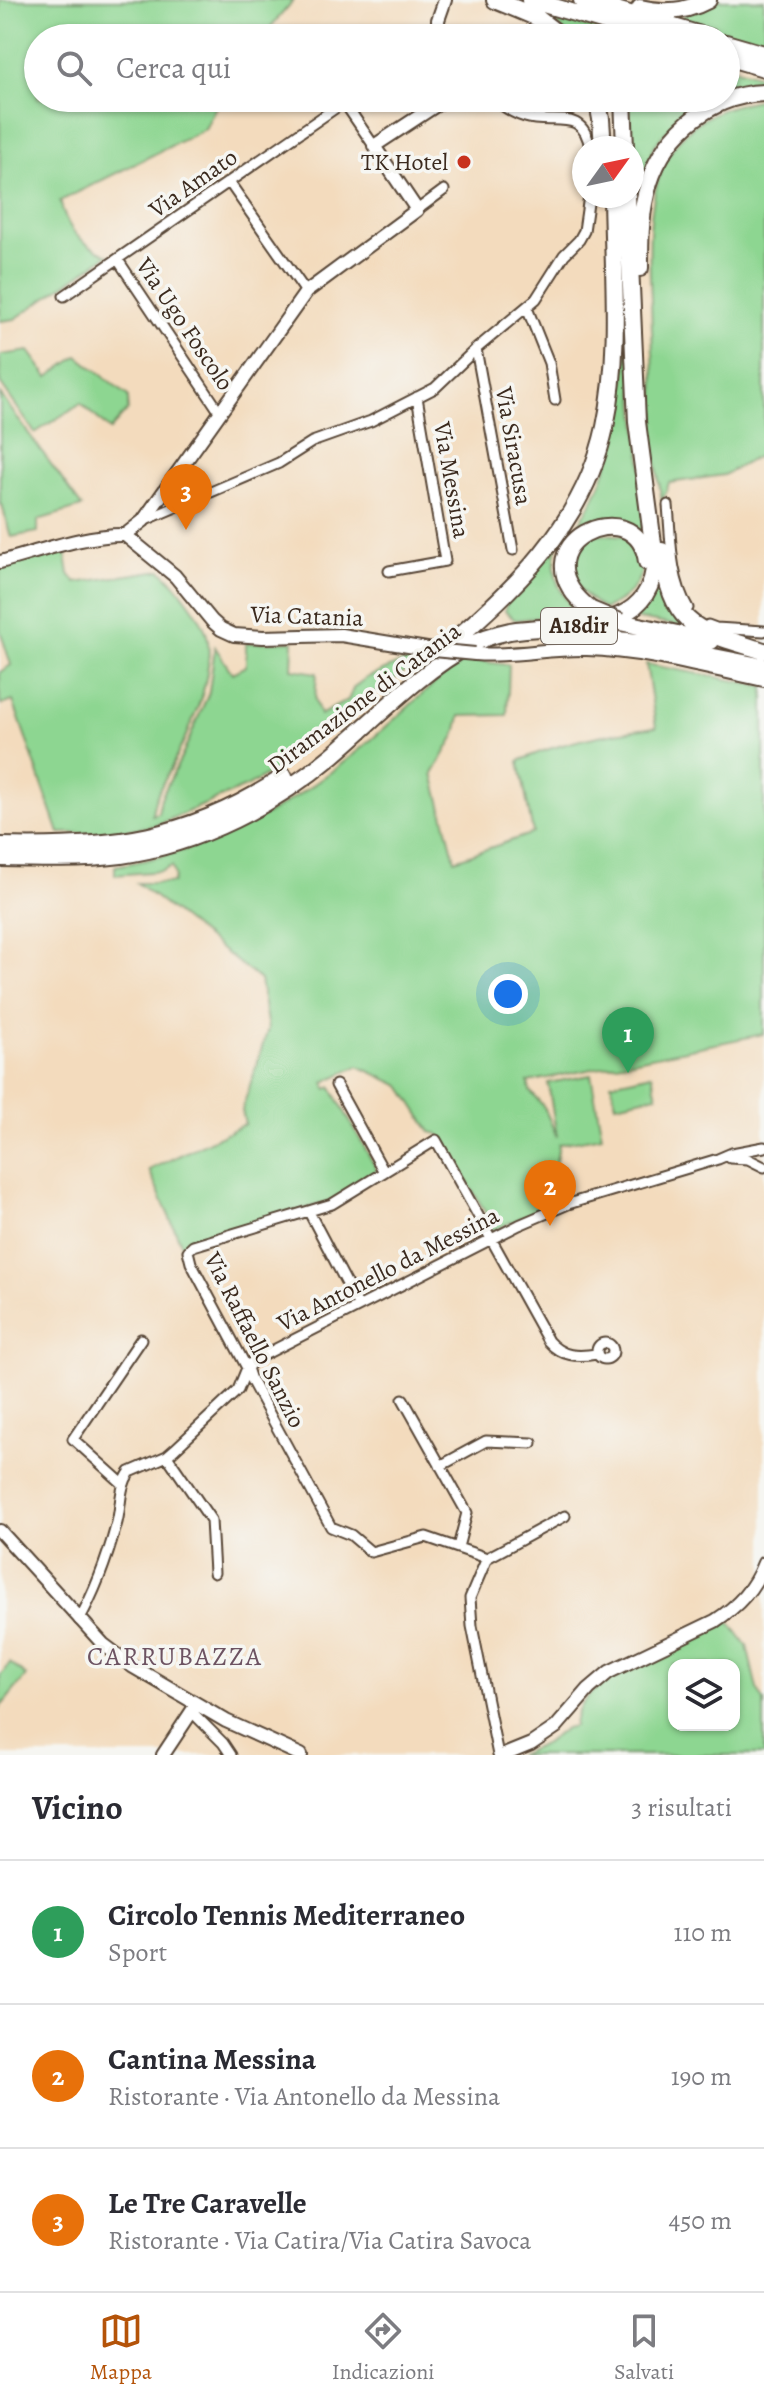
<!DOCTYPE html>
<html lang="it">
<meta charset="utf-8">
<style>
:root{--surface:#fff;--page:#f7f7f7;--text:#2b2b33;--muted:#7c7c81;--line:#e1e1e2;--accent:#b45309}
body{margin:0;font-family:Alegreya,serif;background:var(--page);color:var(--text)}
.controls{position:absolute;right:24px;bottom:24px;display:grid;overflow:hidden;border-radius:16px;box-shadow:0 2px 6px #0004}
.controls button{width:72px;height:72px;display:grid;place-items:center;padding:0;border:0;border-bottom:2px solid var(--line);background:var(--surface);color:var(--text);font:40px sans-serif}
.compass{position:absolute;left:572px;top:136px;width:72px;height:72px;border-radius:50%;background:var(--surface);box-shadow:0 2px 6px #0004;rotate:57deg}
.you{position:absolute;left:508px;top:994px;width:28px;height:28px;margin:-20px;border:6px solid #fff;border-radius:50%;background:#1a73e8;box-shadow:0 0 0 12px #1a73e833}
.badge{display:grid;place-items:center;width:52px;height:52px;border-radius:50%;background:var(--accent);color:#fff;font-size:26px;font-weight:700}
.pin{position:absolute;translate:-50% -66px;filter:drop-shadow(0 2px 4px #0008)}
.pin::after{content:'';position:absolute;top:42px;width:28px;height:24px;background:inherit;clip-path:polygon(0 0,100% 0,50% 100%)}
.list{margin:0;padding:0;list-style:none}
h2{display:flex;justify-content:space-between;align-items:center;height:104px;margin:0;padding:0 32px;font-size:34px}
h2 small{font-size:26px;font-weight:400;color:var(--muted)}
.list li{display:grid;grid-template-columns:52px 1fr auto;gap:24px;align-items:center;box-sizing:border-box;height:144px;padding:0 32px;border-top:2px solid var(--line)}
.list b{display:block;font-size:30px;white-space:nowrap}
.list p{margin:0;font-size:26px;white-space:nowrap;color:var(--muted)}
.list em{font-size:26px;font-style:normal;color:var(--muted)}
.icon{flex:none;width:44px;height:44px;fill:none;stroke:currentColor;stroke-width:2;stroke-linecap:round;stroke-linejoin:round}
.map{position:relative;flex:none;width:764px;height:1755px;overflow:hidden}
.search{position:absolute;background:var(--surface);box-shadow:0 2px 6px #0004;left:24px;right:24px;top:24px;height:88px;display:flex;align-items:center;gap:20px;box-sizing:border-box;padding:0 28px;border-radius:44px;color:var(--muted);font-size:30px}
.sheet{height:536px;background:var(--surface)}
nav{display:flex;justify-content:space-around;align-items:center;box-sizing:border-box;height:112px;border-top:2px solid var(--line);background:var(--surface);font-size:22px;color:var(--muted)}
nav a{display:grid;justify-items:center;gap:4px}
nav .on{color:var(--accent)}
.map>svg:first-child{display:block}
.green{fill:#8dd691;stroke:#648058;stroke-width:2;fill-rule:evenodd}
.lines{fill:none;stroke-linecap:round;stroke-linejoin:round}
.highway-tunnel{stroke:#ceb89d;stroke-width:16;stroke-dasharray:16 8;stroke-linecap:butt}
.street-casing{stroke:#574536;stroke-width:13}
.secondary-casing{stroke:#574536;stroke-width:16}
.highway-casing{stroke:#574536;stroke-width:20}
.street{stroke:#fff;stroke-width:9}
.secondary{stroke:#fff;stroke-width:12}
.highway{stroke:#fff;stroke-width:16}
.secondary-bridge-casing{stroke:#574536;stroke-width:16;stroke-linecap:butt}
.highway-bridge-casing{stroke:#574536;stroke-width:20;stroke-linecap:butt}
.secondary-bridge{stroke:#fff;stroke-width:12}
.highway-bridge{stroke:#fff;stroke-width:16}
.poi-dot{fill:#c8321e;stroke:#f6f6f2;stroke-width:3}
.labels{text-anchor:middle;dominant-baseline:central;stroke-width:7;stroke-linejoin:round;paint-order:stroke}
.shield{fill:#f6f6f2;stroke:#73675e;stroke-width:2}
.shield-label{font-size:22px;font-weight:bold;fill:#3b2a1e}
.poi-label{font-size:24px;fill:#3b2a1e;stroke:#f6f6f2;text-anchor:end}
.street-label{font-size:24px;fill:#3b2a1e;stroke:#f6f6f2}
.neighbourhood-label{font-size:26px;letter-spacing:2px;fill:#6d5362;stroke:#f6f6f2}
</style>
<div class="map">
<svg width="764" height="1755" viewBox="0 0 764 1755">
<rect width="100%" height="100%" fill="#f6f6f2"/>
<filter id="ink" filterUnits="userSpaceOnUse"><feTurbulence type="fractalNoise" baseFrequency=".0125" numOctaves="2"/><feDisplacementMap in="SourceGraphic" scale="16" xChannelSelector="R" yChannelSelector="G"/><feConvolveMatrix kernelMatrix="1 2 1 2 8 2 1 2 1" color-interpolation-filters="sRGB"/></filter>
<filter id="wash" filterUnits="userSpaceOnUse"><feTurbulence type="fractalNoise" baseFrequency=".006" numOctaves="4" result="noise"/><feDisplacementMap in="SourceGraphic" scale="32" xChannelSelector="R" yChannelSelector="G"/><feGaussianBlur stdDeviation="1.8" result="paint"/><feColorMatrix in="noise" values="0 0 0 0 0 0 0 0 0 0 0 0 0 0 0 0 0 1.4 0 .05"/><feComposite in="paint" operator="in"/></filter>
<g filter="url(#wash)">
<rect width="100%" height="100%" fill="#f3dbbd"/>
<!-- green -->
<path class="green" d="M0 0H294L261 38H38V98H220L205 129 60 201C68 233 80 242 108 255L15 319 0 321Z
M717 0H764V44L683 20V15Z
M558 18 603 32 604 38H571L554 21Z
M726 66 764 77V85L726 92Z
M629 98H712L685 115 662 136 653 148 640 186 636 213 632 193Z
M764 99V453L724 475 669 483 662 502 652 433 656 416C654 377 652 339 651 300 646 203 647 116 764 99Z
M629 335 650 553 625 526 570 538C578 525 586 513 593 500 619 448 624 391 629 335Z
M29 351 48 377 78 356 128 396V410L110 430 81 403 35 433 0 383V355Z
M0 394 82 507 38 520V532L11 537 2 505H0Z
M591 533 628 536 643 568C637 589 624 601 604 609 586 598 560 575 575 553 579 546 586 539 591 533Z
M559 542C549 570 557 593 578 613L515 620 505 611 506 602Z
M65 549 69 574 76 583 161 570C177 585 206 620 208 641 213 684 190 727 173 764 165 781 153 797 152 815L158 813 161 798 183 754 209 692 215 647 232 673 246 666V643L293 641 292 669 317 673 315 699 320 715 348 700 354 687 366 678 401 663 426 657 376 692 286 763 248 786 154 826 100 833H59L13 701 1 705 0 701V672L11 665 0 630V566Z
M659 578 695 629 628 617Z
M463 659 509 665 507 715 460 716 456 734 433 774 455 860 533 833 519 761C562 741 609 733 656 727L646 664 764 686V1034L528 1082 530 1091 544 1107 557 1137 548 1083 591 1075 602 1136 559 1144 555 1167 565 1198 492 1231 484 1210 439 1134 431 1132 401 1086 358 1066 324 1082 327 1089 331 1087 376 1168V1174L331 1201 182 1246 149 1170 245 1124 242 1110 268 1029 260 980 137 883H173L175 876 172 866 162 871 115 875V866C149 860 183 852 216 839 270 817 322 781 366 744 399 716 430 686 463 659Z
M652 1074 657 1095 616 1104 611 1083Z
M728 1620 747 1646 757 1689 764 1701V1755H518L544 1744 566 1728 574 1726C575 1704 597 1686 614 1675ZM674 1665H734V1725H674Z
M10 1663 26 1676 0 1708V1676Z"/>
</g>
<g filter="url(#ink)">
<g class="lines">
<!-- highway-tunnel -->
<path class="highway-tunnel" d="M619 0 621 38"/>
<!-- street casing -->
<g class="street-casing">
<path id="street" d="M493 98C503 107 512 113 525 117 552 126 583 106 590 148
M229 182 306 292
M417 210 444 190
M118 260 219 411
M64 296 344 102 374 146
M527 308 549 363 555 400
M476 349 513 550
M668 505C671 539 670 578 688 608
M143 521 279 463 312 442 371 421 435 388 476 349 536 299 564 255 579 240 584 231 589 196
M389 571 445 561 417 397
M708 625 716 628 764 631
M336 1085 384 1172
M730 1158 748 1159 764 1167
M309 1212 358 1305
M597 1351a8 8 0 1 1 16 0a8 8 0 1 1-16 0Z
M403 1399 467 1513 458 1547
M167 1456 211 1520 214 1573
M440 1466 486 1441 532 1443
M123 1484 73 1439 141 1339
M487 1558 565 1516
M79 1620C96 1590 107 1559 116 1526 122 1508 118 1488 130 1472L167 1456 175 1449 238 1390 247 1368 254 1360 519 1225 568 1204 718 1159 732 1153 764 1147
M192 1712 223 1743 231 1755
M498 1755 472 1626 470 1598 487 1558 426 1537 371 1552 351 1535 331 1527 251 1380 247 1368 191 1263 188 1251 193 1246 332 1204 436 1140 548 1341C562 1357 577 1357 597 1354"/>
</g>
<!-- secondary casing -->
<g class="secondary-casing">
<path id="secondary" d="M439 38 438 20 445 0
M125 535 143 521 306 292 417 210 374 146 447 98
M125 535 175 576 212 621 221 629 234 635 263 637 341 635 433 650
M0 562C38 552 86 534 125 535
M475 654C513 657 549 648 587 649 646 651 706 668 764 680
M0 1531 103 1644 132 1666 226 1721 301 1755
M163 1755 196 1705
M504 1755 531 1744 556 1727 589 1689 609 1672 715 1621C738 1606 754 1589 764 1563"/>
</g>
<!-- highway casing -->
<g class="highway-casing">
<path id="highway" d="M495 0 536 17 563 38
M530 0 660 38
M582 0 711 38
M640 8C665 14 686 12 708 0
M611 36 612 38
M726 43 764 54
M726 57 764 68
M597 98 601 119 603 148
M623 98 625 148
M640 268C640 244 640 218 646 194 659 138 706 95 764 93
M662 551C672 629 696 630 764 651
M591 610C509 545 638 487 647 562
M620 622 711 641
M571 636 639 642 764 667
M439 653C513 592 584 524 605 427 621 352 613 272 612 196
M0 846C110 849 190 840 284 777
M0 858C41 859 81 860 121 855 200 844 273 805 333 755 374 720 423 669 470 645 482 638 496 634 510 631 563 622 652 639 655 559L637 422 627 196"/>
</g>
<!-- street -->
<use href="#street" class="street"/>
<!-- secondary -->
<use href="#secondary" class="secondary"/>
<!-- highway -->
<use href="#highway" class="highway"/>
<!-- secondary-bridge casing -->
<g class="secondary-bridge-casing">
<path id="secondary-bridge" d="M433 650 475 654"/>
</g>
<!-- highway-bridge casing -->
<g class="highway-bridge-casing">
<path id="highway-bridge" d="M591 610 620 622"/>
</g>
<!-- secondary-bridge -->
<use href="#secondary-bridge" class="secondary-bridge"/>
<!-- highway-bridge -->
<use href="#highway-bridge" class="highway-bridge"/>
</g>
</g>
<!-- markers -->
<circle class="poi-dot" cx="464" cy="162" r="8"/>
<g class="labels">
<!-- shield labels -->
<rect class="shield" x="541" y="608" width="76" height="36" rx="6"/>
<g class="shield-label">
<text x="579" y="626">A18dir</text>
</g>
<!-- poi labels -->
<g class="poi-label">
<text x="448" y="162">TK Hotel</text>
</g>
<!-- street labels -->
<g class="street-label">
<text transform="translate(193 183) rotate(-35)">Via Amato</text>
<text transform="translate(185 324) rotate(56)">Via Ugo Foscolo</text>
<text transform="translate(514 446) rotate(80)">Via Siracusa</text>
<text transform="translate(452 480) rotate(80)">Via Messina</text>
<text transform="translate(307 616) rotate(2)">Via Catania</text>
<text transform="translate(364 698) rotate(-37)">Diramazione di Catania</text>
<text transform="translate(388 1269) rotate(-27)">Via Antonello da Messina</text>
<text transform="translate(255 1340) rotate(63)">Via Raffaello Sanzio</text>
</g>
<!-- neighbourhood labels -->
<g class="neighbourhood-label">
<text x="175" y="1656">CARRUBAZZA</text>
</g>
</g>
</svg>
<div class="controls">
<button><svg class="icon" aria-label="layers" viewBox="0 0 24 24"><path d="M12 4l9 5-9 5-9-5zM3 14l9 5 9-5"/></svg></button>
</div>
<svg class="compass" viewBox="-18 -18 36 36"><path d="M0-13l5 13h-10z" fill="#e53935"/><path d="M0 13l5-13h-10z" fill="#7c7c81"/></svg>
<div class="you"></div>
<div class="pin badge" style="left:628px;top:1073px;background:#2e9e5b">1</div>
<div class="pin badge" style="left:550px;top:1226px;background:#e8710a">2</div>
<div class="pin badge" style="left:186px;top:530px;background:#e8710a">3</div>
<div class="search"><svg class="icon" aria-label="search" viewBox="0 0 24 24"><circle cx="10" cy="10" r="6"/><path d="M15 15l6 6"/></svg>Cerca qui</div>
</div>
<section class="sheet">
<h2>Vicino<small>3 risultati</small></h2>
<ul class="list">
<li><span class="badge" style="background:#2e9e5b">1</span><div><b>Circolo Tennis Mediterraneo</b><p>Sport</p></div><em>110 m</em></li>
<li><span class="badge" style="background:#e8710a">2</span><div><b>Cantina Messina</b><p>Ristorante · Via Antonello da Messina</p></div><em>190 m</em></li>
<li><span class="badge" style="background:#e8710a">3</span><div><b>Le Tre Caravelle</b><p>Ristorante · Via Catira/Via Catira Savoca</p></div><em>450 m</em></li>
</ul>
</section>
<nav>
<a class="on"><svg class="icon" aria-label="map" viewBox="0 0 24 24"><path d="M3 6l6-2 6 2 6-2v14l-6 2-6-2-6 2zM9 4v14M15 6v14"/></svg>Mappa</a>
<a><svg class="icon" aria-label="directions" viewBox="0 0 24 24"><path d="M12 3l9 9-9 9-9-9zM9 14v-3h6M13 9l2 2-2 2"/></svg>Indicazioni</a>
<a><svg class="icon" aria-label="saved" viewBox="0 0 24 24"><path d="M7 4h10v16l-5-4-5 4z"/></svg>Salvati</a>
</nav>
